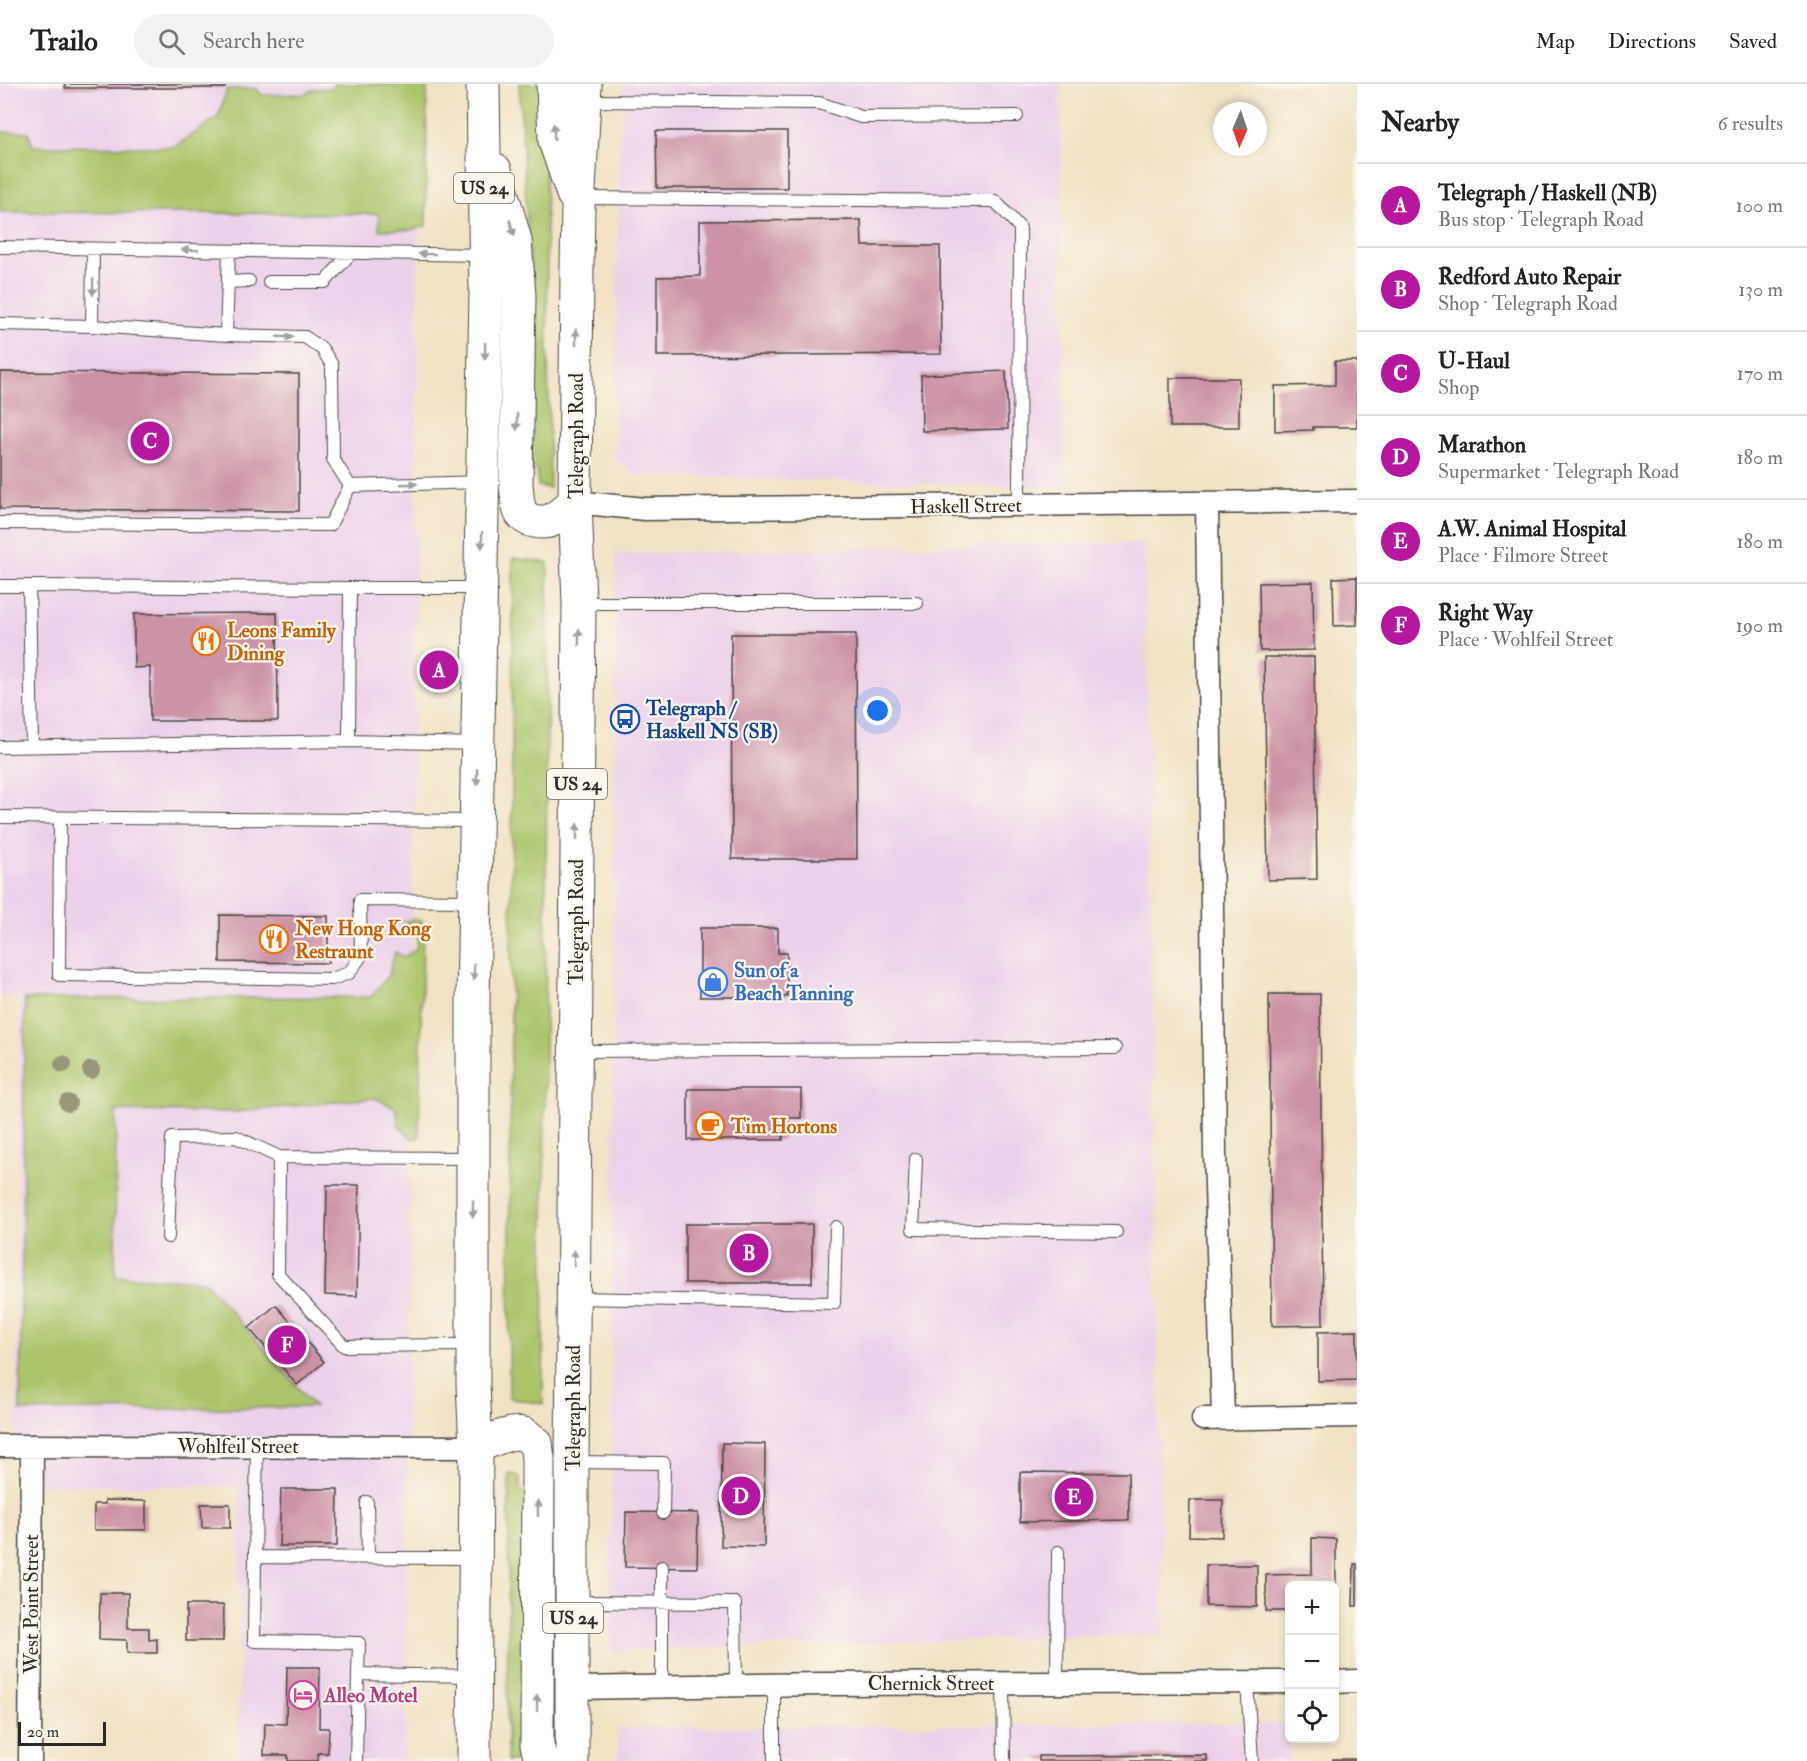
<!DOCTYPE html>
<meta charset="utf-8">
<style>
:root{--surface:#fff;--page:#f2f2f2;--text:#222;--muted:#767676;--line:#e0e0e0;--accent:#b5179e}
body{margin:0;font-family:"IM FELL Double Pica",serif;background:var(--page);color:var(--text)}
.controls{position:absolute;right:18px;bottom:18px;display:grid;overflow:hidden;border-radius:9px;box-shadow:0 3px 9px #0003}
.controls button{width:54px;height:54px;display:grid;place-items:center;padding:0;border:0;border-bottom:2px solid var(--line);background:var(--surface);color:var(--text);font:30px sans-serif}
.compass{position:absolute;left:1213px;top:18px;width:54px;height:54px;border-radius:50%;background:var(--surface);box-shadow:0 3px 9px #0003;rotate:182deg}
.scale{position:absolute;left:18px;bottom:15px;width:88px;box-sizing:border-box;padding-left:6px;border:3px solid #2b2b2b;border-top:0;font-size:16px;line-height:21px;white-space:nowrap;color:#2b2b2b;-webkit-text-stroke:4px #fbf7ec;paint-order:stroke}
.you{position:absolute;left:878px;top:627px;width:21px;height:21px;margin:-15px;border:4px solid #fff;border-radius:50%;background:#1a73e8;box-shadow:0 0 0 9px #1a73e833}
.badge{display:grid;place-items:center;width:39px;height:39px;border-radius:50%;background:var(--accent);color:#fff;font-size:20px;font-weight:700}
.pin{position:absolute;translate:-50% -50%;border:3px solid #fff;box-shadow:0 2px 6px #0006}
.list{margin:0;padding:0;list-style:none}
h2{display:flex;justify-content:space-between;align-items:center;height:78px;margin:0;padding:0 24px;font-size:26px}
h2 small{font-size:20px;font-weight:400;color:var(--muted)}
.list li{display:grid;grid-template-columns:39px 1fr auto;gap:18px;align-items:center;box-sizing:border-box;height:84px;padding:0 24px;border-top:2px solid var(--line)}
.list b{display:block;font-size:22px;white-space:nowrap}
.list p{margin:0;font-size:20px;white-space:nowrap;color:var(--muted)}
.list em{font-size:20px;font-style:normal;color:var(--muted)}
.icon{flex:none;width:33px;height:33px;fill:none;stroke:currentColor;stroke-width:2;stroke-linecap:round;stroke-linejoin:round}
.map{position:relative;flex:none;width:1357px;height:1677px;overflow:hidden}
header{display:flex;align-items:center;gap:36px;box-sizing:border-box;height:84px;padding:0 30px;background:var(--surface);border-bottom:2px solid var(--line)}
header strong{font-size:28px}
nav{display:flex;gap:33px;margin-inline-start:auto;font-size:21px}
.search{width:420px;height:54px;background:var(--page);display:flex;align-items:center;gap:15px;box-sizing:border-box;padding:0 21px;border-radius:33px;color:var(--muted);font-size:22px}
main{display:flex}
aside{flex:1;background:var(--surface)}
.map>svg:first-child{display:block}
.built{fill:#ecd1ea}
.green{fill:#abc46a;stroke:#6b784a;stroke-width:1.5}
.building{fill:#cc93a6}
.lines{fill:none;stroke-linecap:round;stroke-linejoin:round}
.lane-casing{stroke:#494642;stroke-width:14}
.street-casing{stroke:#494642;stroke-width:25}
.primary-casing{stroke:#494642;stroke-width:35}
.lane{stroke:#fff;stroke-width:12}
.street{stroke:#fff;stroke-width:22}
.primary{stroke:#fff;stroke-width:33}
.tree{fill:#99977a}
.oneway{fill:#a0a0a0}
.labels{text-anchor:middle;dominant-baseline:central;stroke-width:4.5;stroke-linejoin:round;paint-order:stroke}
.shield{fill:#fbf7ec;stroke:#696865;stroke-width:1.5}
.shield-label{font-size:18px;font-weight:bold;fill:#2b2b2b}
.street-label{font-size:20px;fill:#2b2b2b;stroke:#fbf7ec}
.food-label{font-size:20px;font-weight:bold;fill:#c56008;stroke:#fbf7ec;text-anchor:start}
.transit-label{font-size:20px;font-weight:bold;fill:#164399;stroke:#fbf7ec;text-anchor:start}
.shop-label{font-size:20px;font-weight:bold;fill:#366cbe;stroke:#fbf7ec;text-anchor:start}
.hotel-label{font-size:20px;font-weight:bold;fill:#b23c85;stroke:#fbf7ec;text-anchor:start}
</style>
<header>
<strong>Trailo</strong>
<div class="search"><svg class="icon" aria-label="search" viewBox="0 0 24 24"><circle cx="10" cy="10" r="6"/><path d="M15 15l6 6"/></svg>Search here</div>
<nav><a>Map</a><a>Directions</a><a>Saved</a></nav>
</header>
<main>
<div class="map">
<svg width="1357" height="1677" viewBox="0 0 1357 1677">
<rect width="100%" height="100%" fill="#fbf7ec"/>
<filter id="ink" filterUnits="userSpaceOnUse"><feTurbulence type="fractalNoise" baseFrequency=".0167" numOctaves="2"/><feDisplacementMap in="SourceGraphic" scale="12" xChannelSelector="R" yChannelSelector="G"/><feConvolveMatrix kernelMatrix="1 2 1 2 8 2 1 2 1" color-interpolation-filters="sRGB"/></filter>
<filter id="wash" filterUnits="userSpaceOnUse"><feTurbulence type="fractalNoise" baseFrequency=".008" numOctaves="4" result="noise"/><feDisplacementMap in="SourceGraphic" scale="24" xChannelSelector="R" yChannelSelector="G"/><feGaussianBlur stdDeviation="1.35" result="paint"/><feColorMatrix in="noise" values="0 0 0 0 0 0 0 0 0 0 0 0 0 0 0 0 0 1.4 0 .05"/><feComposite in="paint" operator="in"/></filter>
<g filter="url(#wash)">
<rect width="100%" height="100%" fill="#f1e2c4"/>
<!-- built -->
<path class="built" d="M0 0H420L405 1677H239L240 1402 16 1401 20 913 0 912Z
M625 0H1060L1065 404 634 391 615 374 619 74Z
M1066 459H1145L1159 1369 1164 1550 610 1567 616 470Z
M1289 1639 1291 1677H618V1644Z"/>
<!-- green -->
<path class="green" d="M334 0H427L426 142 411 146H379V130L0 128V48H28L33 62 174 63 218 33 227 5H257L261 11 304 10 314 5 333 4Z
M519 0H544L550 404 538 402 537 385 530 384V185Z
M513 474 548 479 543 1320 510 1314 509 1313Z
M413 835 422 837 423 853 419 1053 412 1055 399 1042 396 1024 375 1014 235 1028 116 1027 115 1192 204 1197 315 1323 20 1327 25 915 371 913 389 891 395 868 403 873 409 870 417 863 418 849 410 841 404 838Z
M509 1390 517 1391 520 1394V1408H528L526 1677H507Z"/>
<g id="blocks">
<!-- building -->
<path class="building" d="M65 0H225V4H65Z
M656 47H787V104H657Z
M861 136 862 162H940L941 270 657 272V193L700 192V137Z
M1335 277H1357V343H1313V346L1275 347V302L1335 301Z
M1006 287 1008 345 922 347 921 291Z
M0 288 299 290V427L0 425Z
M1170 294H1239V343H1170Z
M1357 493V541L1334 542 1333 494Z
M1313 498 1314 566 1260 567 1259 499Z
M277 529 278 637H150V583L134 584V530Z
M731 550H856L857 775H732Z
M1264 573H1314L1317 795 1268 796Z
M220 831 328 832V879L220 878Z
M700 844H778V869H787V913H700Z
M1269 910H1320L1323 1241 1272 1242Z
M688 1005H801V1034H783V1056H688Z
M327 1101H359L357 1212 325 1211Z
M685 1140H812V1199H685Z
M276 1221 324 1278 297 1301 249 1244Z
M1357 1247V1296L1318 1297V1248Z
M722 1359 765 1360 764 1463 721 1462Z
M1020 1388 1128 1389 1129 1436 1020 1438Z
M281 1405H338L337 1462H279Z
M105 1416 146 1417V1446H94V1420H105Z
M1190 1416H1223L1222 1453 1189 1452Z
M201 1420H230V1444H202Z
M626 1428 698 1429 697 1484 625 1483Z
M1312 1454 1336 1455V1502H1290V1527H1266V1491L1312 1490Z
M1354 1480H1357V1522H1353Z
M1206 1481H1257V1523L1206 1522Z
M100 1509H128V1544H149V1556L157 1555V1569H127V1556L99 1555Z
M186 1521H224L223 1557H186Z
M287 1583H320L319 1644H329L328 1669H318V1677H288V1671H264L265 1639 286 1640Z
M1207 1671V1677H1039V1672Z
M1333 1675H1357V1677H1333Z"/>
</g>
</g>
<g filter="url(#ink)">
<use href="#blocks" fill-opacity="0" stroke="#494642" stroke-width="1.5"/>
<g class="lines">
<!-- lane casing -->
<g class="lane-casing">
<path id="lane" d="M585 17 819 19 861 33 1017 32
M580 114 995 117 1020 144 1019 421
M0 163 484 171
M228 198 249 197
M269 198H325L351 169
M0 240 92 242 226 251 305 253 322 265 332 281 333 375 350 402
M92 242 93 165
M226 251 229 167
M350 402 481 398
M0 439 330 441 350 402
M0 502H29
M580 519H917
M477 660 349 657 350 504H479
M32 662 29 502 350 504
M0 663 349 657
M0 733 475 737
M60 734 59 891 332 895 349 889 361 872 360 816 473 817
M577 967 1115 964
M916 1075 913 1145 1116 1148
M168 1153 172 1054 236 1053 279 1073
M575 1214 834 1219 836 1143
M471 1261 344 1262 278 1190 279 1073 472 1074
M573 1378 664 1379 663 1429
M367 1418 368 1473
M255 1473 257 1363
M574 1518 735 1519 736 1601
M358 1590 359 1559 254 1557 255 1473 473 1474
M1003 1598 1004 1677
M1247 1598 1252 1677
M1057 1599 1058 1468
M662 1603V1483
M356 1677 358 1590 474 1592
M774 1677V1600"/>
</g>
<!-- street casing -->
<g class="street-casing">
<path id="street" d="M575 418 645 425 1357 417
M1207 419 1215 1068 1223 1334
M1203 1335 1357 1332
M0 1362 476 1363
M1334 1598 1357 1597
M573 1604 824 1600 1290 1598
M30 1677 32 1362"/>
</g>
<!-- primary casing -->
<g class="primary-casing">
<path id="primary" d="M553 0 555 57 573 110
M495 86 515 156 519 212 516 400C517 409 517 421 521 429 527 438 543 440 552 436 560 432 568 423 575 418
M476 1363C488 1358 511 1346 524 1350 528 1352 532 1357 536 1359L538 1374 537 1661 541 1677
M474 1677 476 1363 473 1300V917L486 209 483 0
M572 1677V1378L579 519 575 418 577 182 578 123 585 0"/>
</g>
<!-- lane -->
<use href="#lane" class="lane"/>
<!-- street -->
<use href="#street" class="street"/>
<!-- primary -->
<use href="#primary" class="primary"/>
</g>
<!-- trees -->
<g class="tree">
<circle cx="63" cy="980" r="9"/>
<circle cx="91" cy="986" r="9"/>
<circle cx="68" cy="1019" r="9"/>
</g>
<!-- one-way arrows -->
<defs><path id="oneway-solid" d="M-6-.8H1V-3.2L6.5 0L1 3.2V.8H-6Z" transform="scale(1.5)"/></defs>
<g class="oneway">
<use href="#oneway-solid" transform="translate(554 48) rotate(-92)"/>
<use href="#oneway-solid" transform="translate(512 144) rotate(74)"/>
<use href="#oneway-solid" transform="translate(190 166) rotate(-179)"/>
<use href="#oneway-solid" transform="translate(427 170) rotate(-179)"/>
<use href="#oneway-solid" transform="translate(93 203) rotate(91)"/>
<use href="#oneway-solid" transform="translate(285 253) rotate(2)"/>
<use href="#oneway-solid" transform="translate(576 253) rotate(-90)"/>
<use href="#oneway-solid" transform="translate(485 267) rotate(91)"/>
<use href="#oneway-solid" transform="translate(517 338) rotate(91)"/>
<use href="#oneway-solid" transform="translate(409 400) rotate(-2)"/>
<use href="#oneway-solid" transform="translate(482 456) rotate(91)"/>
<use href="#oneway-solid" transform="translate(579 553) rotate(-89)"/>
<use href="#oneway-solid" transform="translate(477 693) rotate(91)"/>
<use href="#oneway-solid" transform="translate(577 748) rotate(-90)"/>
<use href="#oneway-solid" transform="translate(474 888) rotate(91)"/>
<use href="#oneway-solid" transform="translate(473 1125) rotate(90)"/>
<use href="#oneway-solid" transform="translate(574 1174) rotate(-90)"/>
<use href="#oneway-solid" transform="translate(538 1424) rotate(-90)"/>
<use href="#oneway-solid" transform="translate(537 1619) rotate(-90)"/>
</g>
</g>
<!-- icons -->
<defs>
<g id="restaurant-ring" transform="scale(1.5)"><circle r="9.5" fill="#fbf7ec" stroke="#e8710a" stroke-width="1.5"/><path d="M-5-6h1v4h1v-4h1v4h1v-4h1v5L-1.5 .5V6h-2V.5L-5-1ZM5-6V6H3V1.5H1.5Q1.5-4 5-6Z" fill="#e8710a"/></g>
<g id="bus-ring" transform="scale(1.5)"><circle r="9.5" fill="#fbf7ec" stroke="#1a4fb4" stroke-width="1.5"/><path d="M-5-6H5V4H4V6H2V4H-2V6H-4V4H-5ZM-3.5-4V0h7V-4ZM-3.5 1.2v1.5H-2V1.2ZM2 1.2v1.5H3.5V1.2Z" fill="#1a4fb4"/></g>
<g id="shop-ring" transform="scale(1.5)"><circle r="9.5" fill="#fbf7ec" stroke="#3f7fe0" stroke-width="1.5"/><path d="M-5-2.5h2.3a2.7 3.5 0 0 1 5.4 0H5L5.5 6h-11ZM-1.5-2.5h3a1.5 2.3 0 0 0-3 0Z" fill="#3f7fe0"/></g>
<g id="cafe-ring" transform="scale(1.5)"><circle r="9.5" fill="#fbf7ec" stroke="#e8710a" stroke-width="1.5"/><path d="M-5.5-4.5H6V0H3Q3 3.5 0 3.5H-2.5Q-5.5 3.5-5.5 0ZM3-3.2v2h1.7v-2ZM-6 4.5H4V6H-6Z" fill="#e8710a"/></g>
<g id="hotel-ring" transform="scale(1.5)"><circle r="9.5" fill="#fbf7ec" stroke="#d1479c" stroke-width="1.5"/><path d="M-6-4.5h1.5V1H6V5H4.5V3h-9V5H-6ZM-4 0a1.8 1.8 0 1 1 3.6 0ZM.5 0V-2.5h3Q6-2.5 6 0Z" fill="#d1479c"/></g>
</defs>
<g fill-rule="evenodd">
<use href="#restaurant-ring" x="206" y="557"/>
<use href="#bus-ring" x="625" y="635"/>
<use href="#restaurant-ring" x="274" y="855"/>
<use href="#shop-ring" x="713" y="898"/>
<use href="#cafe-ring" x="710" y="1042"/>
<use href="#hotel-ring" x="303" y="1611"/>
</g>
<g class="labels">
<!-- shield labels -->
<g class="shield">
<rect x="454" y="89" width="60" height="30" rx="4.5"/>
<rect x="547" y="685" width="60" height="30" rx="4.5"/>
<rect x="543" y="1519" width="60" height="30" rx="4.5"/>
</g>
<g class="shield-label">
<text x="484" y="104">US 24</text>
<text x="577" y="700">US 24</text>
<text x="573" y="1534">US 24</text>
</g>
<!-- street labels -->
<g class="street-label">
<text transform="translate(576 352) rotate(-90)">Telegraph Road</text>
<text transform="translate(966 422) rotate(-1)">Haskell Street</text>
<text transform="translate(576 838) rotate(-90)">Telegraph Road</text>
<text transform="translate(573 1324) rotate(-90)">Telegraph Road</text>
<text x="238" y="1362">Wohlfeil Street</text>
<text transform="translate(31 1520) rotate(-90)">West Point Street</text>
<text x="931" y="1599">Chernick Street</text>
</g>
<!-- food labels -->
<g class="food-label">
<text x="227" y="546">Leons Family<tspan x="227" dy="23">Dining</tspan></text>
<text x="295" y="844">New Hong Kong<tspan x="295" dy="23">Restraunt</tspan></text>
<text x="731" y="1042">Tim Hortons</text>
</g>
<!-- transit labels -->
<g class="transit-label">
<text x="646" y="624">Telegraph /<tspan x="646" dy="23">Haskell NS (SB)</tspan></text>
</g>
<!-- shop labels -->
<g class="shop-label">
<text x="734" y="886">Sun of a<tspan x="734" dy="23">Beach Tanning</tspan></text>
</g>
<!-- hotel labels -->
<g class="hotel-label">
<text x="324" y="1611">Alleo Motel</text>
</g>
</g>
</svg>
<div class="controls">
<button>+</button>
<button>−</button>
<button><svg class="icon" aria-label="locate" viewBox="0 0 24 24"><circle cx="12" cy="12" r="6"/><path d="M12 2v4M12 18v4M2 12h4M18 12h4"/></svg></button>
</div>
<svg class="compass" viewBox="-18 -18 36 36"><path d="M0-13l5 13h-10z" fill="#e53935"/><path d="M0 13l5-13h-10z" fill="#767676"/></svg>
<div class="scale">20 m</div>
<div class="you"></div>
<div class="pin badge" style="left:439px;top:586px">A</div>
<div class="pin badge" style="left:749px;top:1169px">B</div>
<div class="pin badge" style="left:150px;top:357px">C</div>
<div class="pin badge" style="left:741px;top:1412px">D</div>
<div class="pin badge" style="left:1074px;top:1413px">E</div>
<div class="pin badge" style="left:287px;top:1261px">F</div>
</div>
<aside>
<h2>Nearby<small>6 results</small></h2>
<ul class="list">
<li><span class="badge">A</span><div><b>Telegraph / Haskell (NB)</b><p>Bus stop · Telegraph Road</p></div><em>100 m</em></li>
<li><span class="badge">B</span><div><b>Redford Auto Repair</b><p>Shop · Telegraph Road</p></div><em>130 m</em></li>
<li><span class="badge">C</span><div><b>U-Haul</b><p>Shop</p></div><em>170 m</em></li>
<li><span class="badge">D</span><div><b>Marathon</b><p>Supermarket · Telegraph Road</p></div><em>180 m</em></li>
<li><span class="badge">E</span><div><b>A.W. Animal Hospital</b><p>Place · Filmore Street</p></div><em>180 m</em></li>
<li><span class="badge">F</span><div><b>Right Way</b><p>Place · Wohlfeil Street</p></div><em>190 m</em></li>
</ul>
</aside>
</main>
